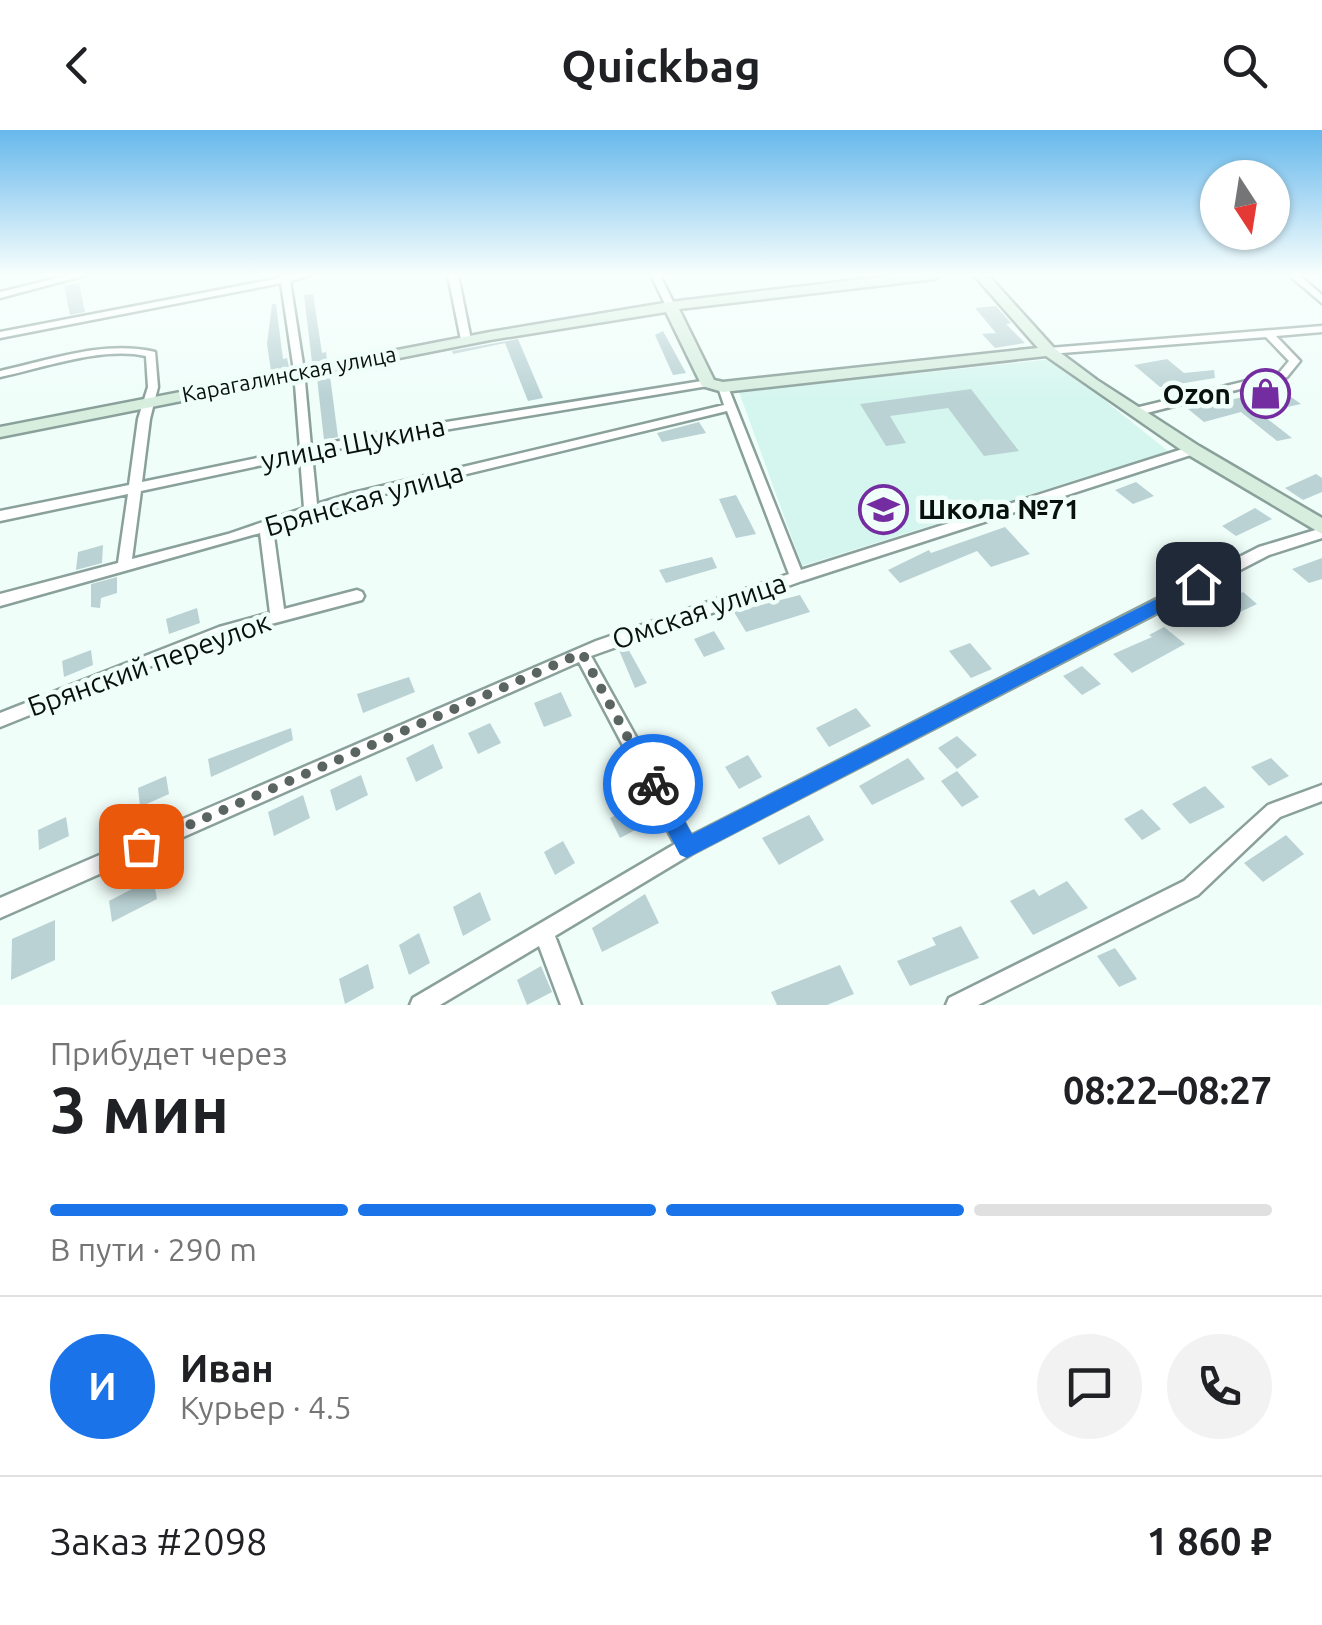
<!DOCTYPE html>
<html lang="ru">
<meta charset="utf-8">
<style>
:root{--surface:#fff;--page:#f2f2f2;--text:#202124;--muted:#757577;--line:#e0e0e0;--accent:#1a73e8}
body{margin:0;font-family:Ubuntu,sans-serif;background:var(--page);color:var(--text);height:100vh;display:flex;flex-direction:column;font-size:38px;white-space:nowrap}
*{box-sizing:border-box;margin:0}
p{font-size:32px;color:var(--muted)}
.icon{flex:none;width:55px;height:55px;fill:none;stroke:currentColor;stroke-width:2;stroke-linecap:round;stroke-linejoin:round}
.map{position:relative;height:875px;overflow:hidden}
.sheet{display:flex;flex-direction:column;background:var(--surface);flex:1}
.sheet>*{flex:none}
.needle{width:65px;rotate:168deg}
.buttons{position:absolute;left:1200px;top:30px;display:grid;gap:20px}
.buttons a{display:grid;place-items:center;width:90px;height:90px;border-radius:50%;background:var(--surface);box-shadow:0 2px 8px #0004;font-size:50px}
.pin{position:absolute;display:grid;place-items:center;width:85px;height:85px;color:#fff;margin:-42px;border-radius:20px;box-shadow:0 5px 15px #0006}
.courier{position:absolute;display:grid;place-items:center;width:100px;height:100px;margin:-50px;border:8px solid #1a73e8;border-radius:50%;background:#fff;color:#222;box-shadow:0 2px 12px #0007}
.overview em{font-style:normal;font-weight:700}
.overview div{display:flex;flex-direction:column-reverse}
.overview{display:flex;align-items:center;justify-content:space-between;height:170px;padding:0 50px}
h1{font-size:65px;font-weight:700;line-height:75px}
.bar{display:grid;grid-template-columns:repeat(4,1fr);gap:15px 10px;align-content:center;height:120px;padding:0 50px}
.bar i{height:12px;border-radius:8px;background:var(--line)}
.bar .active{background:var(--accent)}
.bar p{grid-column:span 4}
.line{display:flex;align-items:center;gap:25px;padding:0 50px;border-top:2px solid var(--line)}
.line div{flex:1}
.round{display:grid;place-items:center;flex:none;width:105px;height:105px;border-radius:52px;background:var(--page)}
header{display:flex;justify-content:space-between;align-items:center;height:130px;padding:0 50px;background:var(--surface);font-size:45px;font-weight:700}
.map>svg:first-child{display:block}
</style>
<header><svg class="icon" aria-label="back" viewBox="0 0 24 24"><path d="M15 5l-7 7 7 7"/></svg>Quickbag<svg class="icon" aria-label="search" viewBox="0 0 24 24"><circle cx="10" cy="10" r="6"/><path d="M15 15l6 6"/></svg></header>
<div class="map">
<svg width="1322" height="875" viewBox="0 0 1322 875">
<rect width="100%" height="100%" fill="#f0fefa"/>
<path fill="#d5f6ee" d="M 1053,229 L 1168,321 L 802,436 L 739,262 Z"/>
<g fill="#bad2d4">
<path d="M 79,153 L 85,182 L 70,185 L 64,156 Z"/>
<path d="M 313,164 L 322,223 L 326,222 L 327,230 L 312,232 L 304,165 Z"/>
<path d="M 272,174 L 276,174 L 283,229 L 287,228 L 289,237 L 271,241 L 267,214 Z"/>
<path d="M 996,176 L 1011,193 L 1006,194 L 1025,213 L 995,218 L 982,204 L 996,203 L 975,178 Z"/>
<path d="M 663,201 L 686,243 L 673,245 L 655,205 Z"/>
<path d="M 518,209 L 543,268 L 528,271 L 505,213 L 453,224 L 452,221 Z"/>
<path d="M 1167,229 L 1184,243 L 1214,240 L 1215,248 L 1160,257 L 1134,235 Z"/>
<path d="M 330,246 L 338,307 L 324,310 L 317,248 Z"/>
<path d="M 971,259 L 1019,321 L 984,326 L 948,278 L 890,286 L 906,313 L 886,316 L 860,274 Z"/>
<path d="M 1280,259 L 1301,274 L 1260,283 L 1292,308 L 1277,311 L 1241,282 L 1204,292 L 1188,279 Z"/>
<path d="M 699,292 L 706,303 L 662,312 L 657,303 Z"/>
<path d="M 1316,344 L 1322,348 L 1322,362 L 1303,370 L 1285,358 Z"/>
<path d="M 1136,352 L 1154,366 L 1133,374 L 1115,360 Z"/>
<path d="M 736,365 L 751,394 L 756,404 L 736,408 L 719,369 Z"/>
<path d="M 1255,378 L 1272,389 L 1236,406 L 1222,396 Z"/>
<path d="M 1005,397 L 1030,424 L 991,437 L 977,421 L 900,453 L 888,440 L 929,420 L 931,423 Z"/>
<path d="M 103,415 L 102,433 L 76,440 L 78,422 Z"/>
<path d="M 712,427 L 717,438 L 666,453 L 659,440 Z"/>
<path d="M 1322,428 L 1322,449 L 1309,453 L 1292,439 Z"/>
<path d="M 117,447 L 117,463 L 101,468 L 100,478 L 91,477 L 91,454 Z"/>
<path d="M 1243,462 L 1257,474 L 1208,497 L 1193,485 Z"/>
<path d="M 800,465 L 810,482 L 746,502 L 734,482 Z"/>
<path d="M 197,478 L 200,493 L 169,504 L 166,489 Z"/>
<path d="M 1164,497 L 1185,514 L 1132,543 L 1113,524 L 1152,507 L 1149,505 Z"/>
<path d="M 714,501 L 725,519 L 704,527 L 694,509 Z"/>
<path d="M 970,513 L 992,539 L 971,548 L 949,521 Z"/>
<path d="M 627,517 L 647,553 L 635,558 L 619,520 Z"/>
<path d="M 91,520 L 93,535 L 64,547 L 62,531 Z"/>
<path d="M 1082,536 L 1101,554 L 1082,565 L 1063,546 Z"/>
<path d="M 409,547 L 415,562 L 363,583 L 357,564 Z"/>
<path d="M 561,562 L 572,586 L 544,597 L 534,573 Z"/>
<path d="M 856,578 L 871,596 L 829,617 L 816,598 Z"/>
<path d="M 490,593 L 501,613 L 478,624 L 468,603 Z"/>
<path d="M 291,598 L 293,610 L 211,647 L 208,629 Z"/>
<path d="M 957,606 L 977,625 L 957,639 L 938,618 Z"/>
<path d="M 433,614 L 443,638 L 416,652 L 406,628 Z"/>
<path d="M 748,625 L 762,647 L 739,659 L 725,637 Z"/>
<path d="M 908,628 L 925,649 L 872,675 L 859,656 Z"/>
<path d="M 1271,628 L 1289,646 L 1269,656 L 1251,637 Z"/>
<path d="M 957,641 L 979,667 L 962,677 L 941,651 Z"/>
<path d="M 361,645 L 368,665 L 336,681 L 330,660 Z"/>
<path d="M 166,646 L 169,664 L 140,677 L 138,658 Z"/>
<path d="M 1205,656 L 1225,677 L 1190,694 L 1172,674 Z"/>
<path d="M 303,665 L 310,688 L 274,706 L 268,682 Z"/>
<path d="M 630,678 L 641,697 L 620,708 L 610,688 Z"/>
<path d="M 1142,679 L 1161,699 L 1142,710 L 1124,689 Z"/>
<path d="M 809,685 L 824,710 L 779,735 L 762,708 Z"/>
<path d="M 66,687 L 69,706 L 39,720 L 38,700 Z"/>
<path d="M 1286,705 L 1304,724 L 1263,752 L 1244,733 Z"/>
<path d="M 563,711 L 575,733 L 555,745 L 544,722 Z"/>
<path d="M 153,748 L 157,769 L 112,792 L 109,771 Z"/>
<path d="M 1067,751 L 1088,778 L 1033,805 L 1010,771 L 1034,759 L 1039,766 Z"/>
<path d="M 480,762 L 491,790 L 463,806 L 453,777 Z"/>
<path d="M 645,764 L 659,793 L 602,822 L 592,798 Z"/>
<path d="M 55,790 L 55,830 L 11,850 L 12,809 Z"/>
<path d="M 961,796 L 979,828 L 910,856 L 897,831 L 936,815 L 932,808 Z"/>
<path d="M 419,803 L 430,833 L 409,845 L 399,815 Z"/>
<path d="M 1115,818 L 1137,849 L 1119,857 L 1097,826 Z"/>
<path d="M 368,834 L 374,858 L 345,874 L 339,849 Z"/>
<path d="M 840,835 L 854,864 L 827,875 L 777,875 L 771,862 Z"/>
<path d="M 541,836 L 552,862 L 527,875 L 517,850 Z"/>
</g>
<g fill="none" stroke-linecap="round" stroke-linejoin="round">
<defs>
<g id="street">
<path d="M 70,145 L 86,145 L 0,168 L 0,162 Z"/>
<path d="M 279,145 L 311,145 L 290,151 L 304,241 L 311,317 L 372,304 L 708,250 L 713,253 L 708,256 L 372,312 L 312,324 L 317,374 L 353,363 L 724,275 L 718,257 L 723,254 L 728,257 L 801,440 L 1189,317 L 1197,317 L 1199,320 L 1197,323 L 802,451 L 591,526 L 691,706 L 1259,417 L 1322,398 L 1322,408 L 1269,425 L 693,723 L 555,806 L 581,875 L 561,875 L 539,816 L 440,875 L 410,875 L 413,868 L 675,714 L 579,532 L 0,788 L 0,768 L 596,511 L 789,444 L 727,281 L 355,371 L 273,399 L 284,479 L 357,460 L 362,462 L 364,466 L 362,470 L 226,506 L 0,597 L 0,583 L 219,497 L 270,483 L 260,403 L 0,476 L 0,464 L 118,433 L 128,364 L 0,391 L 0,381 L 129,355 L 138,289 L 148,257 L 146,226 C 102,216 43,238 0,247 L 0,241 C 50,230 104,210 155,222 L 158,257 L 150,289 L 142,352 L 300,319 L 294,241 L 281,153 L 0,208 L 0,202 L 280,148 ZM 300,327 L 304,378 L 228,404 L 132,429 L 141,361 Z"/>
<path d="M 448,145 L 458,145 L 471,210 L 470,212 L 466,213 L 461,210 Z"/>
<path d="M 651,145 L 660,145 L 675,176 L 673,178 L 667,178 Z"/>
<path d="M 1289,145 L 1299,145 L 1322,165 L 1322,173 Z"/>
<path d="M 1322,196 L 1322,202 L 1276,206 L 1300,231 L 1287,247 L 1135,286 L 1129,282 L 1131,279 L 1279,243 L 1289,231 L 1266,207 L 1049,224 L 1044,221 L 1049,218 Z"/>
<path d="M 1322,655 L 1322,671 L 1280,687 L 1198,765 L 978,875 L 946,875 L 949,868 L 1184,751 L 1268,675 Z"/>
</g>
<path id="secondary" d="M 898,145 L 941,145 L 935,149 L 679,179 L 714,250 L 723,252 L 1038,218 L 974,145 L 988,145 L 1054,218 L 1097,250 L 1199,316 L 1322,388 L 1322,404 L 1187,324 L 1046,226 L 723,262 L 702,256 L 666,182 L 490,210 L 0,307 L 0,297 L 490,202 L 670,172 Z"/>
</defs>
<use href="#street" stroke="#8aa09b" stroke-width="5"/>
<use href="#secondary" stroke="#8aa09b" stroke-width="5"/>
<use href="#street" fill="#fff" fill-rule="evenodd"/>
<use href="#secondary" fill="#d7eedf" fill-rule="evenodd"/>
</g>
<linearGradient id="sky" x2="0" y2="1"><stop stop-color="#67b8ec"/><stop offset="0.54" stop-color="#f8fffd"/><stop offset="1" stop-color="#f8fffd" stop-opacity="0"/></linearGradient>
<rect width="1322" height="268" fill="url(#sky)"/>
<path fill="#1a73e8" d="M 1198,448 L 1206,454 L 1204,459 L 687,728 L 680,725 L 643,654 L 653,645 L 660,647 L 692,704 Z"/>
<g fill="none" stroke-linecap="round" stroke-linejoin="round">
<path stroke="#5a6461" stroke-width="10" stroke-dasharray="0 18" d="M 141,716 L 582,523 L 653,654"/>
</g>
<defs>
<symbol id="shop-ring" viewBox="-11 -11 22 22"><circle r="9.5" fill="#f0fefa" stroke="#742da1" stroke-width="1.5"/><path d="M-5-2.5h2.3a2.7 3.5 0 0 1 5.4 0H5L5.5 6h-11ZM-1.5-2.5h3a1.5 2.3 0 0 0-3 0Z" fill="#742da1"/></symbol>
<symbol id="school-ring" viewBox="-11 -11 22 22"><circle r="9.5" fill="#f0fefa" stroke="#742da1" stroke-width="1.5"/><path d="M0-5L7-2L0 1L-7-2ZM-4 1L0 2.5L4 1V4Q0 6-4 4Z" fill="#742da1"/></symbol>
</defs>
<g fill-rule="evenodd">
<use href="#shop-ring" x="1238" y="236" width="55" height="55"/>
<use href="#school-ring" x="856" y="352" width="55" height="55"/>
</g>
<g text-anchor="middle" stroke-width="9" stroke-linejoin="round" paint-order="stroke">
<g font-size="22" fill="#09110f" stroke="#f0fefa">
<text transform="translate(289 244) rotate(-11)" y="8">Карагалинская улица</text>
</g>
<g font-size="28" font-weight="bold" fill="#09110f" stroke="#f0fefa" text-anchor="end">
<text x="1231" y="274">Ozon</text>
<text x="918" y="389" text-anchor="start">Школа №71</text>
</g>
<g font-size="28" fill="#09110f" stroke="#f0fefa">
<text transform="translate(353 313) rotate(-11)" y="10">улица Щукина</text>
<text transform="translate(364 369) rotate(-16)" y="10">Брянская улица</text>
<text transform="translate(699 481) rotate(-19)" y="10">Омская улица</text>
<text transform="translate(149 534) rotate(-20)" y="10">Брянский переулок</text>
</g>
</g>
</svg>
<div class="buttons">
<a><svg class="needle" viewBox="-14 -14 28 28"><path d="M0-13l5 13h-10z" fill="#e53935"/><path d="M0 13l5-13h-10z" fill="#757577"/></svg></a>
</div>
<div class="pin" style="left:141px;top:716px;background:#ea580c"><svg class="icon" aria-label="bag" viewBox="0 0 24 24"><path d="M5 8h14l-1 12H6zM9 8a3 3 0 0 1 6 0"/></svg></div>
<div class="pin" style="left:1198px;top:454px;background:#1f2937"><svg class="icon" aria-label="home" viewBox="0 0 24 24"><path d="M3 11l9-7 9 7M6 9v11h12V9"/></svg></div>
<div class="courier" style="left:653px;top:654px"><svg class="icon" aria-label="bike" viewBox="0 0 24 24"><circle cx="6" cy="16" r="4"/><circle cx="18" cy="16" r="4"/><path d="M6 16l4-8h5l3 8M10 8l3 8H6M13 5h3"/></svg></div>
</div>
<section class="sheet">
<div class="overview"><div><h1>3 мин</h1><p>Прибудет через</p></div><em>08:22–08:27</em></div>
<div class="bar"><i class="active"></i><i class="active"></i><i class="active"></i><i></i><p>В пути · 290 m</p></div>
<div class="line" style="height:180px"><b class="round" style="background:var(--accent);color:#fff">И</b><div><b>Иван</b><p>Курьер · 4.5</p></div><a class="round"><svg class="icon" aria-label="chat" viewBox="0 0 24 24"><path d="M4 5h16v11H9l-5 4z"/></svg></a><a class="round"><svg class="icon" aria-label="phone" viewBox="0 0 24 24"><path d="M5 4h4l2 5-3 2q2 4 5 5l2-3 5 2v4C11 20 4 13 5 4z"/></svg></a></div>
<div class="line" style="height:130px"><div>Заказ #2098</div><b>1 860 ₽</b></div>
</section>
